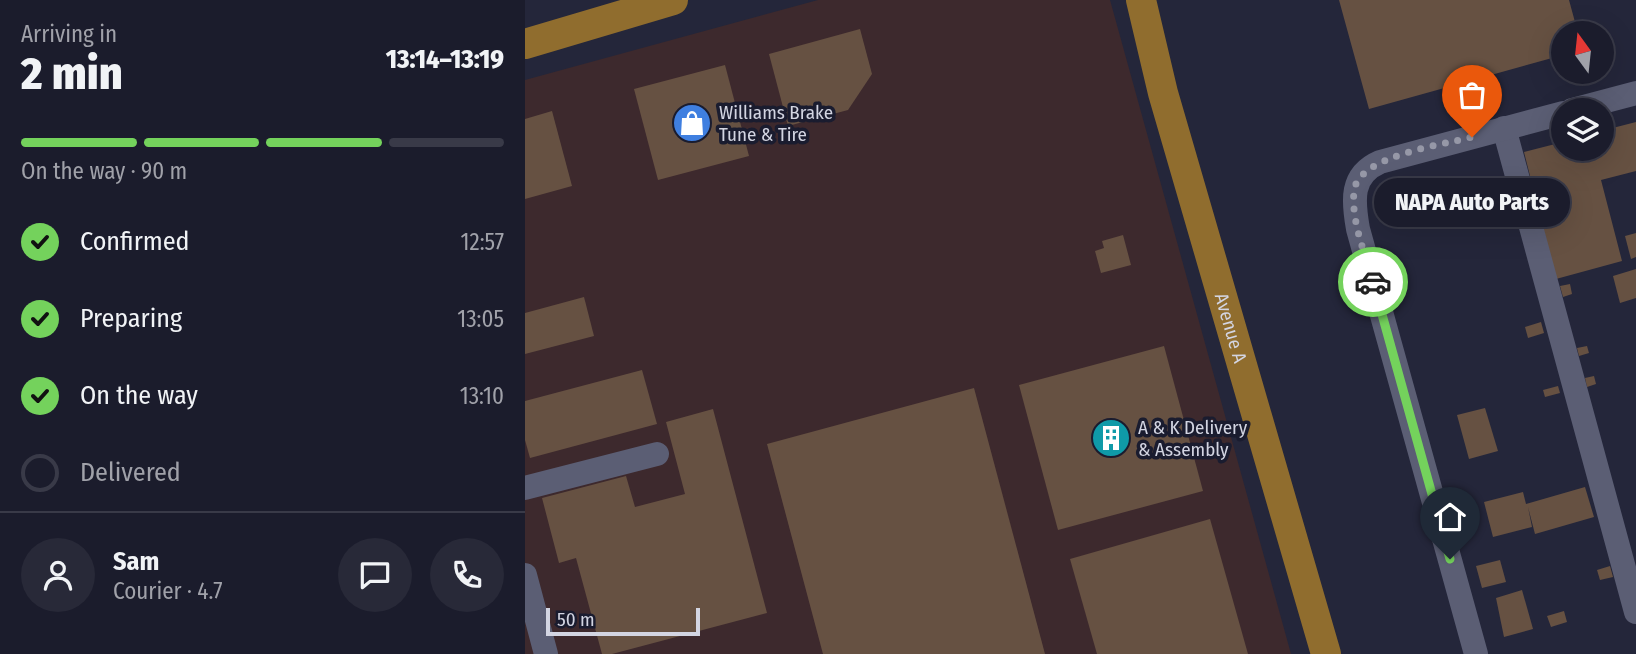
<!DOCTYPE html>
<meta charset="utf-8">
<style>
:root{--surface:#1b1c2c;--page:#282938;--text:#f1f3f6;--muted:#a0a1a9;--line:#393a48;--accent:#74d25c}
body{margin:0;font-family:"Fira Sans Condensed",sans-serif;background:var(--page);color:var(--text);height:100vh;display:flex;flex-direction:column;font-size:26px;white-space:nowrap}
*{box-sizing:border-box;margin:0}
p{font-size:23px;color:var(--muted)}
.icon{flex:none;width:38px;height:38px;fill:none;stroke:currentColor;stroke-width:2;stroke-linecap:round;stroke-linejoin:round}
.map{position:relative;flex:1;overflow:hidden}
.panel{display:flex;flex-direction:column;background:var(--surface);width:525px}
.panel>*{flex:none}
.needle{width:46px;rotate:345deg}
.controls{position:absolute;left:1026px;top:21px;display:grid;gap:14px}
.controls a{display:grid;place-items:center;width:63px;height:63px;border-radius:50%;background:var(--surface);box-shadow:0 7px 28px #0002,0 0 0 2px var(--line);font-size:35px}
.scale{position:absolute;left:21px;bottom:18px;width:154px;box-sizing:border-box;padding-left:7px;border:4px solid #d3d5e2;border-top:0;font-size:19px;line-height:24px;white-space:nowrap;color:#d3d5e2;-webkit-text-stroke:5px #1a1c2f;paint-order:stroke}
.pin{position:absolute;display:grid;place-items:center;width:60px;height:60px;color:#fff;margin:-72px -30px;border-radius:50% 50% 50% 0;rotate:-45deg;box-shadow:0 0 7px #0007}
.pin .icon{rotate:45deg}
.courier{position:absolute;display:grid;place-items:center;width:70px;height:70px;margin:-35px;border:5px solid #74d25c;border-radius:50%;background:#fff;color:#222;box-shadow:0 2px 9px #0007}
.bubble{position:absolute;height:49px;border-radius:24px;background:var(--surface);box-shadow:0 7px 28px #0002,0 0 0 2px var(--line);font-size:23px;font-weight:800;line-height:49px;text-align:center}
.headline em{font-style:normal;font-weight:800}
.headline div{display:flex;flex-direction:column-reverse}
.headline{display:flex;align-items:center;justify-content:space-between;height:119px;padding:0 21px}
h1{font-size:46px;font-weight:800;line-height:52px}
.bar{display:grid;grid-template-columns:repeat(4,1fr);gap:10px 7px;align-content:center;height:84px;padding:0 21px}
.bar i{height:9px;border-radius:5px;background:var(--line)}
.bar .selected{background:var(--accent)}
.bar p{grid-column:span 4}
.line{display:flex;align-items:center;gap:18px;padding:0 21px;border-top:2px solid var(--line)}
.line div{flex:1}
.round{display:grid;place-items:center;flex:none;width:74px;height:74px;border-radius:37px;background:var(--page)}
ol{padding:0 21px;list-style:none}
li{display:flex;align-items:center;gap:21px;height:77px}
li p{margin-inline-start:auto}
li .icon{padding:7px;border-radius:50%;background:var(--accent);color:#111;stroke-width:4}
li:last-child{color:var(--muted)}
li i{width:38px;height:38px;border:4px solid var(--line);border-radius:50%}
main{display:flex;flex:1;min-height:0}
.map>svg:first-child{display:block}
</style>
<main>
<section class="panel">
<div class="headline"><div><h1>2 min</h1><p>Arriving in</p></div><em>13:14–13:19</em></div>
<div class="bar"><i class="selected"></i><i class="selected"></i><i class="selected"></i><i></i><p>On the way · 90 m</p></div>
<ol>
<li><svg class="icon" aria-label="check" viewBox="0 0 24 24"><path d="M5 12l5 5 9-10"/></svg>Confirmed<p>12:57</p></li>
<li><svg class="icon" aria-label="check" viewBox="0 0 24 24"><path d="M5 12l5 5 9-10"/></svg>Preparing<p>13:05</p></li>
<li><svg class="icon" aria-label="check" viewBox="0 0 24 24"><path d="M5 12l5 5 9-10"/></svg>On the way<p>13:10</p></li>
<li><i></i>Delivered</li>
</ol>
<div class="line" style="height:126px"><a class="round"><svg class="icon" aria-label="person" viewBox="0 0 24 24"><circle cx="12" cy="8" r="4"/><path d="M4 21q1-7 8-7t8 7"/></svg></a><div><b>Sam</b><p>Courier · 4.7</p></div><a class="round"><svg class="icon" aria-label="chat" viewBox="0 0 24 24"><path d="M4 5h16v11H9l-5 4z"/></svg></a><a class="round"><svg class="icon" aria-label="phone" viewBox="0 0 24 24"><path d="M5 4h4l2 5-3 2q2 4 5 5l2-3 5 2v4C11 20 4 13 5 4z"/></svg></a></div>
</section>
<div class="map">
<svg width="1111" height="654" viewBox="0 0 1111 654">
<rect width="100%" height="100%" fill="#24263a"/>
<path fill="#3d292d" d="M 293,0 L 585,0 L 766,654 L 0,654 L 0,80 Z"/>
<g fill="#665142">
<path d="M 814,0 L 1044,0 L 1053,33 L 1038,33 L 1038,55 L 844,109 Z"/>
<path d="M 335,29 L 347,74 L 323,110 L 263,126 L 244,54 Z"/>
<path d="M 200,65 L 224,156 L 133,180 L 109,89 Z"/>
<path d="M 27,111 L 47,186 L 0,199 L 0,119 Z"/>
<path d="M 1111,122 L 1111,171 L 1076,180 L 1097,261 L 1031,279 L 999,152 L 1038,142 L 1038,149 L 1076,149 L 1076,131 Z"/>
<path d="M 1111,233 L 1111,257 L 1106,259 L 1100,236 Z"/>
<path d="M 598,235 L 606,265 L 576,273 L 570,251 L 579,248 L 577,241 Z"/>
<path d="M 1111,269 L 1111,298 L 1095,303 L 1088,276 Z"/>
<path d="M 1045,284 L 1047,294 L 1038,297 L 1035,286 Z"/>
<path d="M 59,297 L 69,336 L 0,354 L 0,313 Z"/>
<path d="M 1016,322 L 1019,333 L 1003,338 L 1000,327 Z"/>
<path d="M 639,346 L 678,491 L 533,530 L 494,385 Z"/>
<path d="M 1062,346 L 1064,353 L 1054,356 L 1052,348 Z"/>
<path d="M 117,370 L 132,424 L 5,458 L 0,440 L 0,401 Z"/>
<path d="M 1069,376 L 1071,384 L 1062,387 L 1060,378 Z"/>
<path d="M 1033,386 L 1035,393 L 1020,397 L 1018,390 Z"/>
<path d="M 449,388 L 520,654 L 298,654 L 242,444 Z"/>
<path d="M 960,408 L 973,451 L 944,459 L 932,415 Z"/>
<path d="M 188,409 L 242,613 L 87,654 L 77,654 L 51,558 L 34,563 L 17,498 L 101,476 L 110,507 L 160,494 L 141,422 Z"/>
<path d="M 1060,487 L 1069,517 L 1010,534 L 1003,507 L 1007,527 L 968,537 L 959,502 L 998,492 L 1001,504 Z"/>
<path d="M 685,519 L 723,654 L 572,654 L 545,559 Z"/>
<path d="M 975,560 L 981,582 L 957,588 L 951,566 Z"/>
<path d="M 1085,566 L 1088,577 L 1075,580 L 1072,570 Z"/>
<path d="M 997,590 L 1008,629 L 979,637 L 971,598 Z"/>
<path d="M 1039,611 L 1042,622 L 1026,627 L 1022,616 Z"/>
</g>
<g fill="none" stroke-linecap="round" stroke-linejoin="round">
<g stroke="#5b5e74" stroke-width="24">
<path d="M 1047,110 L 1111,93"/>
<path d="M 979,128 L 1111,612"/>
<path d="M 0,488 L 132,454"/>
<path d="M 0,575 L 21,654"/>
<path d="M 951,654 L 833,229 C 828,201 825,175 855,162 L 1038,113"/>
</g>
<g stroke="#906d2e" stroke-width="30">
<path id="s1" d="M 616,0 L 638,93 L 801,654"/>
<path d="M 0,44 L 148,0"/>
</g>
</g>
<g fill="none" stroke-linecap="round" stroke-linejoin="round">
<path stroke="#9698a7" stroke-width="7" stroke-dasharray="0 12.6" d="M 848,282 C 840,253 826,221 829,191 C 833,156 917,145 947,137"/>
<path stroke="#74d25c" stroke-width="9" d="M 848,282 L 925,559"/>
</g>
<defs>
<symbol id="shop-disc" viewBox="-11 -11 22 22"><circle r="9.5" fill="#3f7fe0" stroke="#1a1c2f"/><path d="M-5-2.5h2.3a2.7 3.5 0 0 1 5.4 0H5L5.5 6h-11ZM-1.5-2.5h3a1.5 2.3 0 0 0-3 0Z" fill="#fff"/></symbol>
<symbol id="building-disc" viewBox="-11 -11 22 22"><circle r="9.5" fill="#0f9aa8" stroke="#1a1c2f"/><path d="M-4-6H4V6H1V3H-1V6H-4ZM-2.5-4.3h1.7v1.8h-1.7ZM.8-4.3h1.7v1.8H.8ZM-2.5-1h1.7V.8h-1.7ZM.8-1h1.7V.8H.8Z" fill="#fff"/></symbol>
</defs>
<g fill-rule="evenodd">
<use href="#shop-disc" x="145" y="101" width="44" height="44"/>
<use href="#building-disc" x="564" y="416" width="44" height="44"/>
</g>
<g text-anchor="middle" stroke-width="7" stroke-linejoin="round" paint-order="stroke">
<g font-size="19" fill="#d3d5e2" stroke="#1a1c2f" text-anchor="start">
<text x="194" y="119">Williams Brake<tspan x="194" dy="22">Tune &amp; Tire</tspan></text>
<text x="613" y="434">A &amp; K Delivery<tspan x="613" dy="22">&amp; Assembly</tspan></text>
</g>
<g font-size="19" fill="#d3d5e2" stroke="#1a1c2f">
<text dy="7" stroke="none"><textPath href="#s1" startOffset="340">Avenue A</textPath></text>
</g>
</g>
</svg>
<div class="controls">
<a><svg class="needle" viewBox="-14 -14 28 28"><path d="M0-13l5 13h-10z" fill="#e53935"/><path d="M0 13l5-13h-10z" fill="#a0a1a9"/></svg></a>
<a><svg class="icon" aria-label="layers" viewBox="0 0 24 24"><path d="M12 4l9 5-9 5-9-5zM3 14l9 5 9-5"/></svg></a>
</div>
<div class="scale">50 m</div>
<div class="pin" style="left:947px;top:137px;background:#ea580c"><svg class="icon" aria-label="bag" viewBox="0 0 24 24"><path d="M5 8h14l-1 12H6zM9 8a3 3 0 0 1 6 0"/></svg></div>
<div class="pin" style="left:925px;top:559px;background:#1f2937"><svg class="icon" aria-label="home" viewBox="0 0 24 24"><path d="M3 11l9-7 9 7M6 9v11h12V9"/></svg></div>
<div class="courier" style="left:848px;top:282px"><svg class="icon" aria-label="car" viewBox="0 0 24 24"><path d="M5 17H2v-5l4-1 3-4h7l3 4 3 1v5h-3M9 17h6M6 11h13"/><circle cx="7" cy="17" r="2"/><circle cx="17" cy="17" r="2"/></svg></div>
<div class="bubble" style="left:849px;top:178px;width:196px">NAPA Auto Parts</div>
</div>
</main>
